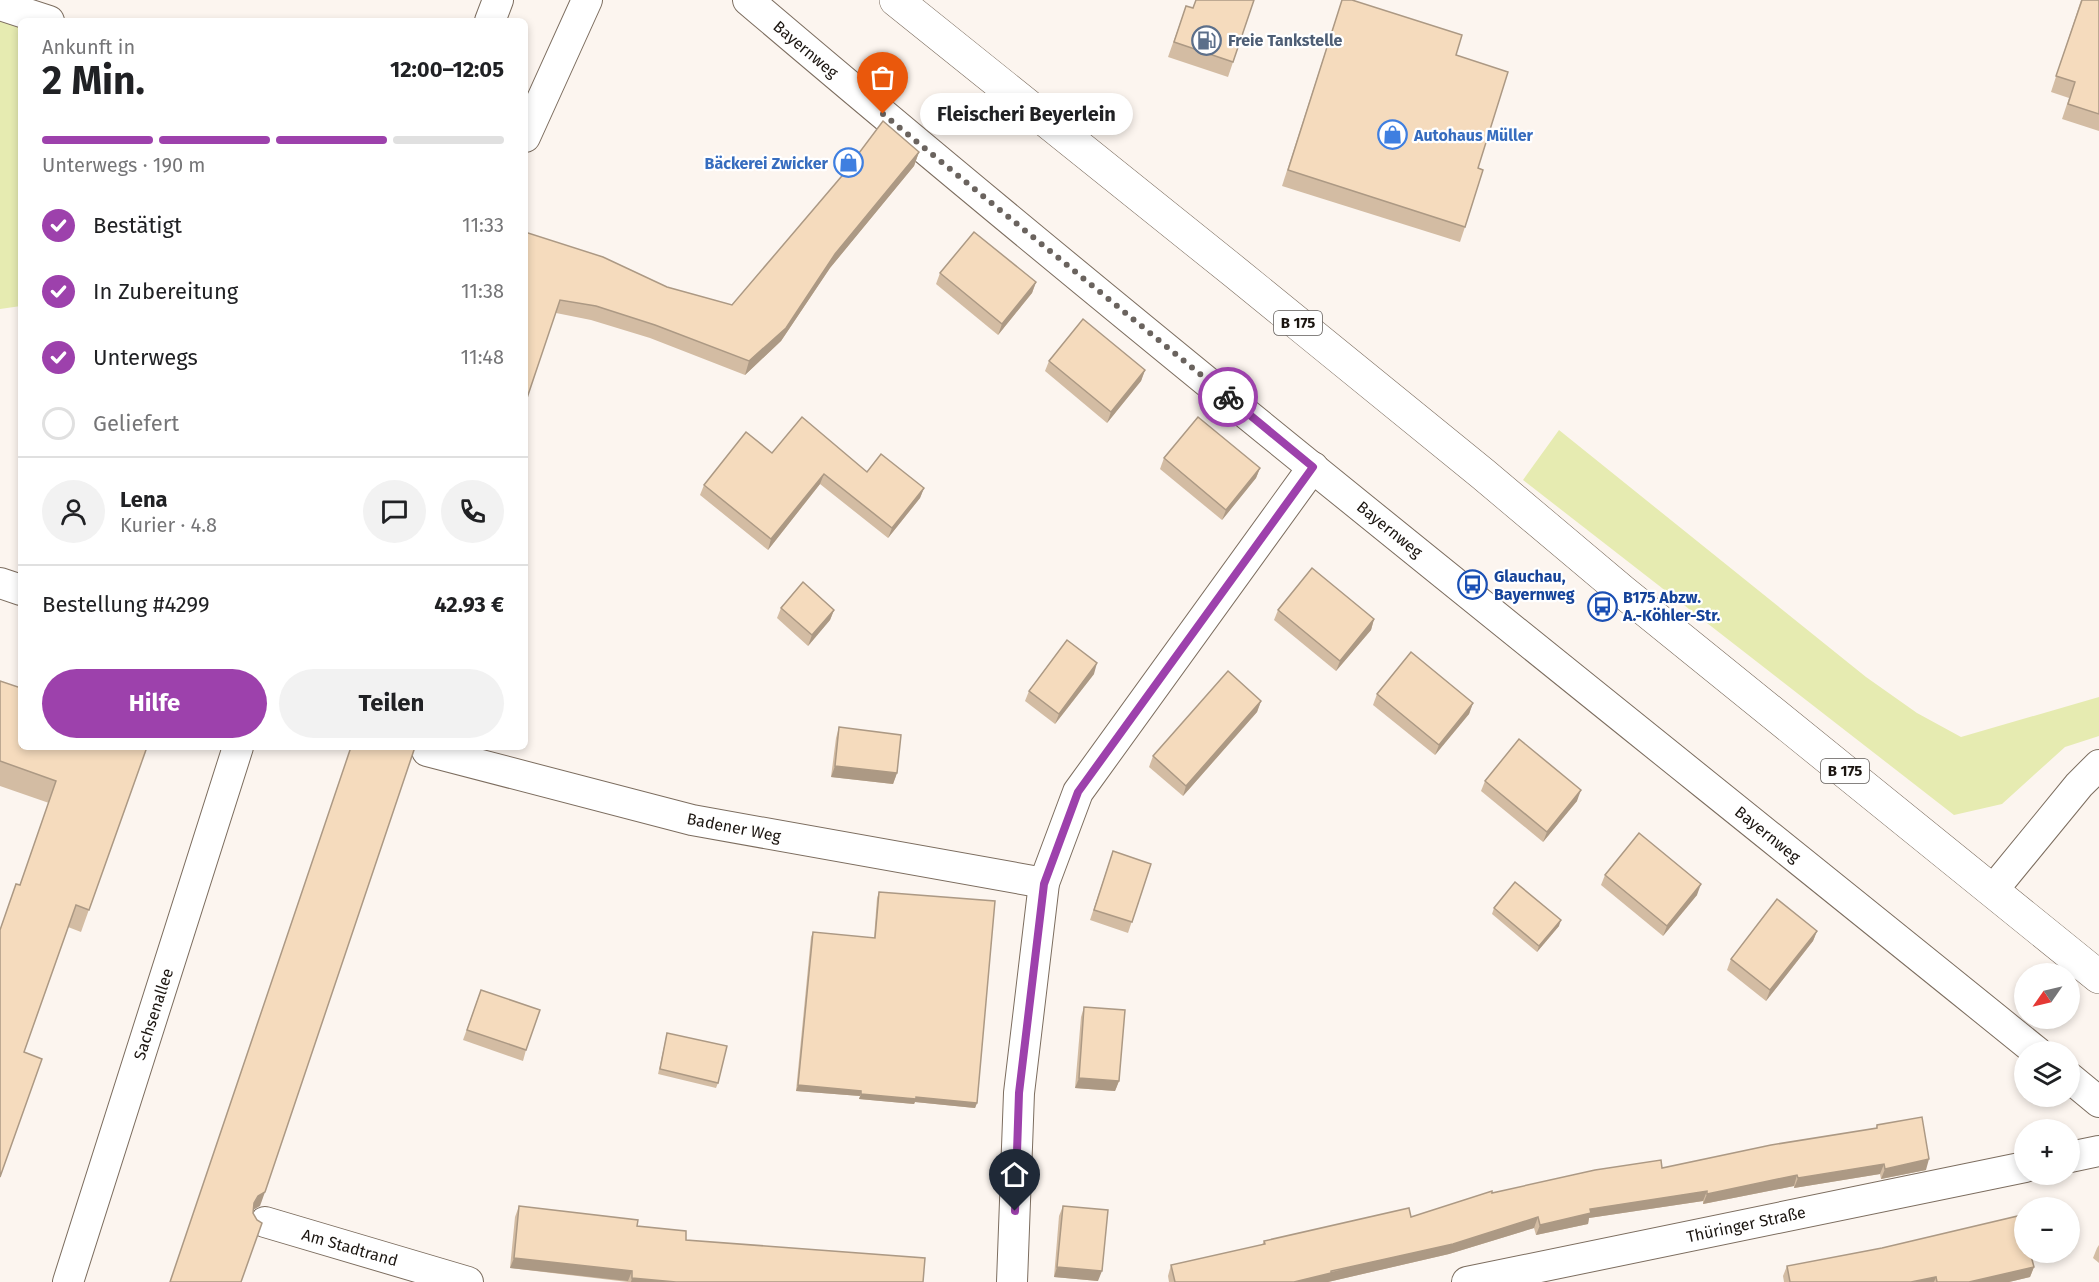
<!DOCTYPE html>
<html lang="de">
<meta charset="utf-8">
<style>
:root{--surface:#fff;--page:#f2f2f2;--text:#202124;--muted:#757577;--line:#e0e0e0;--accent:#9d41ac}
body{margin:0;font-family:"Fira Sans",sans-serif;background:var(--page);color:var(--text);height:100vh;display:flex;flex-direction:column;font-size:22px;white-space:nowrap}
*{box-sizing:border-box;margin:0}
p{font-size:20px;color:var(--muted)}
.icon{flex:none;width:33px;height:33px;fill:none;stroke:currentColor;stroke-width:2;stroke-linecap:round;stroke-linejoin:round}
.map{position:relative;flex:1;overflow:hidden}
.drawer{position:absolute;left:18px;top:18px;width:510px;height:732px;display:flex;flex-direction:column;background:var(--surface);border-radius:9px;box-shadow:0 3px 9px #0003}
.drawer>*{flex:none}
.needle{width:39px;rotate:236deg}
.tools{position:absolute;left:2014px;top:963px;display:grid;gap:12px}
.tools a{display:grid;place-items:center;width:66px;height:66px;border-radius:50%;background:var(--surface);box-shadow:0 3px 9px #0003;font-size:30px}
.pin{position:absolute;display:grid;place-items:center;width:51px;height:51px;color:#fff;margin:-62px -26px;border-radius:50% 50% 50% 0;rotate:-45deg;box-shadow:0 0 6px #0007}
.pin .icon{rotate:45deg}
.courier{position:absolute;display:grid;place-items:center;width:60px;height:60px;margin:-30px;border:4px solid #9d41ac;border-radius:50%;background:#fff;color:#222;box-shadow:0 2px 8px #0007}
.bubble{position:absolute;height:42px;border-radius:21px;background:var(--surface);box-shadow:0 3px 9px #0003;font-size:20px;font-weight:700;line-height:42px;text-align:center}
.headline em{font-style:normal;font-weight:700}
.headline div{display:flex;flex-direction:column-reverse}
.headline{display:flex;align-items:center;justify-content:space-between;height:102px;padding:0 24px}
h1{font-size:39px;font-weight:700;line-height:45px}
.bar{display:grid;grid-template-columns:repeat(4,1fr);gap:9px 6px;align-content:center;height:72px;padding:0 24px}
.bar i{height:8px;border-radius:4px;background:var(--line)}
.bar .current{background:var(--accent)}
.bar p{grid-column:span 4}
.line{display:flex;align-items:center;gap:15px;padding:0 24px;border-top:2px solid var(--line)}
.line div{flex:1}
.round{display:grid;place-items:center;flex:none;width:63px;height:63px;border-radius:32px;background:var(--page)}
ol{padding:0 24px;list-style:none}
li{display:flex;align-items:center;gap:18px;height:66px}
li p{margin-inline-start:auto}
li .icon{padding:6px;border-radius:50%;background:var(--accent);color:#fff;stroke-width:4}
li:last-child{color:var(--muted)}
li i{width:33px;height:33px;border:3px solid var(--line);border-radius:50%}
.primary-button{display:flex;gap:12px;margin-top:auto;padding:12px 24px}
.primary-button a{flex:1;height:69px;border-radius:36px;background:var(--accent);color:#fff;font-size:24px;font-weight:700;line-height:69px;text-align:center}
.primary-button a+a{background:var(--page);color:var(--text)}
.map>svg:first-child{display:block}
</style>
<div class="map">
<svg width="2099" height="1282" viewBox="0 0 2099 1282">
<rect width="100%" height="100%" fill="#fcf5ef"/>
<g fill="#e6ebb1">
<path d="M 0,13 L 21,21 L 21,306 L 0,309 Z"/>
<path d="M 1559,430 L 1866,677 L 1917,713 L 1961,737 L 2099,697 L 2099,736 L 2065,747 L 2002,804 L 1954,815 L 1523,480 Z"/>
</g>
<g fill="none" stroke-linecap="round" stroke-linejoin="round">
<defs>
<g id="street">
<path d="M 748,0 C 1170,359 1606,703 2037,1052"/>
<path d="M 0,5 L 49,21"/>
<path d="M 490,21 L 498,0"/>
<path d="M 525,137 L 587,0"/>
<path d="M 0,583 L 21,590"/>
<path d="M 427,751 L 692,820 L 1044,883"/>
<path d="M 1993,890 L 2079,785 L 2099,765"/>
<path d="M 2070,1078 L 2099,1102"/>
<path d="M 2070,1157 L 2099,1151"/>
<path d="M 265,1222 L 468,1282"/>
<path d="M 68,1282 L 238,747"/>
<path d="M 1012,1282 L 1019,1093 L 1044,883 L 1078,792 L 1313,467"/>
<path d="M 1467,1282 L 2025,1167"/>
</g>
<path id="primary" d="M 896,0 L 1236,273 L 1483,474 L 1622,591 L 2099,977"/>
</defs>
<use href="#street" stroke="#7c6d5f" stroke-width="32"/>
<use href="#primary" stroke="#7c6d5f" stroke-width="34"/>
<use href="#street" stroke="#fff" stroke-width="30"/>
<use href="#primary" stroke="#fff" stroke-width="33"/>
</g>
<g fill="#d3bca3">
<path d="M 1254,0 L 1228,77 L 1168,57 L 1186,6 L 1193,8 Z"/>
<path d="M 1342,0 L 1456,55 L 1478,168 L 1465,227 L 1460,242 L 1282,186 Z"/>
<path d="M 2081,0 L 2099,0 L 2099,131 L 2062,119 L 2069,98 L 2051,92 Z"/>
<path d="M 919,152 L 914,166 L 830,268 L 781,341 L 745,375 L 650,338 L 591,320 L 556,313 L 525,232 L 667,287 L 732,305 Z"/>
<path d="M 940,273 L 1036,282 L 1032,293 L 998,335 L 936,284 Z"/>
<path d="M 1049,361 L 1145,370 L 1141,381 L 1107,423 L 1045,371 Z"/>
<path d="M 772,453 L 867,472 L 924,488 L 920,498 L 888,538 L 820,484 L 768,550 L 700,495 L 704,485 Z"/>
<path d="M 1164,458 L 1260,468 L 1256,478 L 1222,520 L 1160,469 Z"/>
<path d="M 781,608 L 834,610 L 830,620 L 808,646 L 777,618 Z"/>
<path d="M 1278,610 L 1374,619 L 1371,630 L 1336,671 L 1274,620 Z"/>
<path d="M 1094,674 L 1055,724 L 1025,701 L 1029,691 Z"/>
<path d="M 0,681 L 147,747 L 81,932 L 68,927 L 24,1052 L 0,1177 L 49,803 L 0,786 Z"/>
<path d="M 1377,694 L 1473,703 L 1469,714 L 1435,755 L 1373,705 Z"/>
<path d="M 1261,701 L 1257,712 L 1183,796 L 1149,767 L 1153,756 Z"/>
<path d="M 839,727 L 897,773 L 893,784 L 831,777 L 836,738 Z"/>
<path d="M 1485,781 L 1577,801 L 1543,842 L 1481,791 Z"/>
<path d="M 1113,851 L 1151,864 L 1128,933 L 1090,920 Z"/>
<path d="M 1605,875 L 1697,895 L 1663,936 L 1601,885 Z"/>
<path d="M 879,892 L 977,1103 L 975,1108 L 915,1102 L 914,1104 L 859,1099 L 860,1096 L 796,1091 L 811,937 L 813,932 L 874,938 L 877,898 Z"/>
<path d="M 1494,908 L 1559,926 L 1537,952 L 1492,914 Z"/>
<path d="M 1817,931 L 1813,941 L 1766,1001 L 1727,970 L 1731,959 Z"/>
<path d="M 481,990 L 526,1050 L 523,1061 L 463,1040 Z"/>
<path d="M 1084,1007 L 1119,1081 L 1115,1091 L 1075,1088 L 1081,1017 Z"/>
<path d="M 667,1033 L 718,1083 L 716,1088 L 658,1074 Z"/>
<path d="M 1877,1125 L 1926,1170 L 1881,1179 L 1880,1174 L 1794,1188 L 1794,1186 L 1703,1204 L 1703,1201 L 1589,1218 L 1588,1224 L 1536,1235 L 1534,1228 L 1449,1254 L 1328,1282 L 1169,1282 L 1168,1276 L 1171,1265 L 1262,1245 L 1264,1241 L 1411,1217 L 1492,1193 L 1662,1168 L 1876,1128 Z"/>
<path d="M 519,1206 L 637,1226 L 686,1240 L 923,1282 L 628,1282 L 510,1268 L 515,1217 Z"/>
<path d="M 1063,1206 L 1098,1281 L 1054,1277 L 1059,1216 Z"/>
<path d="M 2099,1245 L 2099,1263 L 2093,1258 L 2097,1248 Z"/>
<path d="M 1787,1266 L 2034,1267 L 2030,1277 L 2009,1282 L 1784,1282 L 1783,1276 Z"/>
</g>
<g fill="#ac9984">
<path d="M 919,152 L 914,166 L 830,268 L 781,341 L 745,375 L 749,361 L 835,254 Z"/>
<path d="M 1036,282 L 1032,293 L 998,335 L 1002,324 Z"/>
<path d="M 1145,370 L 1141,381 L 1107,423 L 1111,412 Z"/>
<path d="M 1260,468 L 1256,478 L 1222,520 L 1226,510 Z"/>
<path d="M 824,474 L 820,484 L 768,550 L 771,539 Z"/>
<path d="M 924,488 L 920,498 L 888,538 L 892,528 Z"/>
<path d="M 834,610 L 830,620 L 808,646 L 812,635 Z"/>
<path d="M 1374,619 L 1371,630 L 1336,671 L 1340,661 Z"/>
<path d="M 1097,663 L 1094,674 L 1055,724 L 1059,714 Z"/>
<path d="M 1261,701 L 1257,712 L 1183,796 L 1186,786 Z"/>
<path d="M 1473,703 L 1469,714 L 1435,755 L 1439,745 Z"/>
<path d="M 835,766 L 897,773 L 893,784 L 831,777 Z"/>
<path d="M 1581,790 L 1577,801 L 1543,842 L 1547,832 Z"/>
<path d="M 1701,884 L 1697,895 L 1663,936 L 1667,926 Z"/>
<path d="M 1561,920 L 1559,926 L 1537,952 L 1539,946 Z"/>
<path d="M 1817,931 L 1813,941 L 1766,1001 L 1770,990 Z"/>
<path d="M 1079,1078 L 1119,1081 L 1115,1091 L 1075,1088 Z"/>
<path d="M 798,1085 L 861,1091 L 860,1096 L 796,1091 Z"/>
<path d="M 861,1094 L 916,1097 L 977,1103 L 975,1108 L 915,1102 L 914,1104 L 859,1099 Z"/>
<path d="M 1929,1159 L 1926,1170 L 1881,1179 L 1885,1169 Z"/>
<path d="M 1884,1164 L 1880,1174 L 1794,1188 L 1798,1178 Z"/>
<path d="M 1797,1175 L 1794,1186 L 1703,1204 L 1707,1194 Z"/>
<path d="M 1707,1191 L 1703,1201 L 1589,1218 L 1588,1224 L 1536,1235 L 1540,1225 L 1590,1209 Z"/>
<path d="M 265,1192 L 260,1206 L 253,1210 L 254,1203 L 258,1196 Z"/>
<path d="M 1538,1217 L 1534,1228 L 1449,1254 L 1328,1282 L 1294,1282 Z"/>
<path d="M 514,1258 L 632,1271 L 628,1281 L 510,1268 Z"/>
<path d="M 1057,1267 L 1102,1271 L 1098,1281 L 1054,1277 Z"/>
<path d="M 2034,1267 L 2030,1277 L 2009,1282 L 1969,1282 Z"/>
<path d="M 1936,1277 L 1934,1282 L 1911,1282 Z"/>
<path d="M 632,1278 L 676,1282 L 631,1282 Z"/>
</g>
<g fill="#f5dbbd" stroke="#ac9984" stroke-width="1.5">
<path d="M 1196,0 L 1254,0 L 1233,62 L 1174,42 L 1186,6 L 1193,8 Z"/>
<path d="M 1342,0 L 1352,0 L 1462,35 L 1456,55 L 1508,72 L 1478,168 L 1483,170 L 1465,227 L 1288,170 Z"/>
<path d="M 2082,0 L 2099,0 L 2099,114 L 2068,104 L 2075,82 L 2056,76 Z"/>
<path d="M 883,121 L 919,152 L 835,254 L 786,328 L 749,361 L 655,325 L 596,306 L 560,300 L 525,404 L 525,232 L 603,257 L 667,287 L 732,305 L 841,177 Z"/>
<path d="M 974,232 L 1036,282 L 1002,324 L 940,273 Z"/>
<path d="M 1083,319 L 1145,370 L 1111,412 L 1049,361 Z"/>
<path d="M 802,417 L 867,472 L 881,454 L 924,488 L 892,528 L 824,474 L 771,539 L 704,485 L 746,432 L 772,453 Z"/>
<path d="M 1198,417 L 1260,468 L 1226,510 L 1164,458 Z"/>
<path d="M 1312,568 L 1374,619 L 1340,661 L 1278,610 Z"/>
<path d="M 803,582 L 834,610 L 812,635 L 781,608 Z"/>
<path d="M 1067,640 L 1097,663 L 1059,714 L 1029,691 Z"/>
<path d="M 1411,652 L 1473,703 L 1439,745 L 1377,694 Z"/>
<path d="M 1228,671 L 1261,701 L 1186,786 L 1153,756 Z"/>
<path d="M 0,681 L 21,688 L 21,747 L 147,747 L 89,910 L 76,905 L 24,1052 L 42,1059 L 0,1177 L 0,930 L 16,884 L 20,885 L 56,781 L 0,761 Z"/>
<path d="M 839,727 L 901,735 L 897,773 L 835,766 Z"/>
<path d="M 1519,739 L 1581,790 L 1547,832 L 1485,781 Z"/>
<path d="M 351,747 L 415,747 L 265,1192 L 258,1196 L 254,1203 L 253,1213 L 257,1220 L 262,1223 L 241,1282 L 170,1282 Z"/>
<path d="M 1639,833 L 1701,884 L 1667,926 L 1605,875 Z"/>
<path d="M 1113,851 L 1151,864 L 1132,922 L 1094,910 Z"/>
<path d="M 1515,882 L 1561,920 L 1539,946 L 1494,908 Z"/>
<path d="M 879,892 L 995,901 L 977,1103 L 916,1097 L 916,1099 L 861,1094 L 861,1091 L 798,1085 L 813,932 L 875,938 Z"/>
<path d="M 1777,899 L 1817,931 L 1770,990 L 1731,959 Z"/>
<path d="M 481,990 L 540,1010 L 526,1050 L 467,1030 Z"/>
<path d="M 1084,1007 L 1125,1010 L 1119,1081 L 1079,1078 Z"/>
<path d="M 667,1033 L 727,1046 L 718,1083 L 660,1069 Z"/>
<path d="M 1922,1117 L 1929,1159 L 1885,1169 L 1884,1164 L 1798,1178 L 1797,1175 L 1707,1194 L 1707,1191 L 1590,1209 L 1591,1213 L 1540,1225 L 1538,1217 L 1453,1244 L 1331,1271 L 1331,1273 L 1294,1282 L 1175,1282 L 1171,1265 L 1265,1244 L 1264,1241 L 1409,1208 L 1411,1217 L 1492,1191 L 1492,1193 L 1595,1170 L 1661,1160 L 1662,1168 L 1771,1145 L 1877,1128 L 1877,1125 Z"/>
<path d="M 519,1206 L 638,1220 L 637,1226 L 686,1231 L 686,1240 L 925,1258 L 923,1282 L 676,1282 L 632,1278 L 632,1271 L 514,1258 Z"/>
<path d="M 1063,1206 L 1108,1210 L 1102,1271 L 1057,1267 Z"/>
<path d="M 2022,1215 L 2025,1229 L 2025,1252 L 2030,1252 L 2034,1267 L 1969,1282 L 1937,1282 L 1936,1277 L 1911,1282 L 1790,1282 L 1787,1266 L 1882,1248 Z"/>
</g>
<g fill="none" stroke-linecap="round" stroke-linejoin="round">
<path stroke="#6a635e" stroke-width="6" stroke-dasharray="0 10.8" d="M 883,114 L 1228,397"/>
<path stroke="#9d41ac" stroke-width="8" d="M 1015,1211 L 1019,1093 L 1044,884 L 1078,792 L 1313,467 L 1228,397"/>
</g>
<defs>
<symbol id="fuel-ring" viewBox="-11 -11 22 22"><circle r="9.5" fill="#fff" stroke="#5c6f8a" stroke-width="1.5"/><path d="M-5.5-6h7V0h2V4h1.3V-2.5L3-4.5l.8-.8L6-3V5H2.5V1h-1V6h-7ZM-4.2-4.7v3.2H.2V-4.7Z" fill="#5c6f8a"/></symbol>
<symbol id="shop-ring" viewBox="-11 -11 22 22"><circle r="9.5" fill="#fff" stroke="#3f7fe0" stroke-width="1.5"/><path d="M-5-2.5h2.3a2.7 3.5 0 0 1 5.4 0H5L5.5 6h-11ZM-1.5-2.5h3a1.5 2.3 0 0 0-3 0Z" fill="#3f7fe0"/></symbol>
<symbol id="bus-ring" viewBox="-11 -11 22 22"><circle r="9.5" fill="#fff" stroke="#1a4fb4" stroke-width="1.5"/><path d="M-5-6H5V4H4V6H2V4H-2V6H-4V4H-5ZM-3.5-4V0h7V-4ZM-3.5 1.2v1.5H-2V1.2ZM2 1.2v1.5H3.5V1.2Z" fill="#1a4fb4"/></symbol>
</defs>
<g fill-rule="evenodd">
<use href="#fuel-ring" x="1190" y="24" width="33" height="33"/>
<use href="#shop-ring" x="1376" y="118" width="33" height="33"/>
<use href="#shop-ring" x="832" y="146" width="33" height="33"/>
<use href="#bus-ring" x="1456" y="568" width="33" height="33"/>
<use href="#bus-ring" x="1586" y="590" width="33" height="33"/>
</g>
<g text-anchor="middle" stroke-width="4.5" stroke-linejoin="round" paint-order="stroke">
<g fill="#fff" stroke="#5f5b58" stroke-width="1.5">
<rect x="1274" y="311" width="48" height="24" rx="4.5"/>
<rect x="1821" y="759" width="48" height="24" rx="4.5"/>
</g>
<g font-size="15" font-weight="bold" fill="#1b1510">
<text x="1298" y="328">B 175</text>
<text x="1845" y="776">B 175</text>
</g>
<g font-size="16" font-weight="bold" fill="#4e5e75" stroke="#fff" text-anchor="start">
<text x="1228" y="46">Freie Tankstelle</text>
</g>
<g font-size="16" fill="#1b1510" stroke="#fff">
<text transform="translate(806 49) rotate(40)" y="6">Bayernweg</text>
<text transform="translate(1390 529) rotate(39)" y="6">Bayernweg</text>
<text transform="translate(734 827) rotate(11)" y="6">Badener Weg</text>
<text transform="translate(1768 834) rotate(39)" y="6">Bayernweg</text>
<text transform="translate(153 1014) rotate(-72)" y="6">Sachsenallee</text>
<text transform="translate(1746 1224) rotate(-12)" y="6">Thüringer Straße</text>
<text transform="translate(350 1247) rotate(16)" y="6">Am Stadtrand</text>
</g>
<g font-size="16" font-weight="bold" fill="#366cbe" stroke="#fff" text-anchor="start">
<text x="1414" y="141">Autohaus Müller</text>
<text x="828" y="169" text-anchor="end">Bäckerei Zwicker</text>
</g>
<g font-size="16" font-weight="bold" fill="#164399" stroke="#fff" text-anchor="start">
<text x="1494" y="582">Glauchau,<tspan x="1494" dy="18">Bayernweg</tspan></text>
<text x="1623" y="603">B175 Abzw.<tspan x="1623" dy="18">A.-Köhler-Str.</tspan></text>
</g>
</g>
</svg>
<div class="tools">
<a><svg class="needle" viewBox="-14 -14 28 28"><path d="M0-13l5 13h-10z" fill="#e53935"/><path d="M0 13l5-13h-10z" fill="#757577"/></svg></a>
<a><svg class="icon" aria-label="layers" viewBox="0 0 24 24"><path d="M12 4l9 5-9 5-9-5zM3 14l9 5 9-5"/></svg></a>
<a>+</a>
<a>−</a>
</div>
<div class="pin" style="left:883px;top:114px;background:#ea580c"><svg class="icon" aria-label="bag" viewBox="0 0 24 24"><path d="M5 8h14l-1 12H6zM9 8a3 3 0 0 1 6 0"/></svg></div>
<div class="pin" style="left:1015px;top:1211px;background:#1f2937"><svg class="icon" aria-label="home" viewBox="0 0 24 24"><path d="M3 11l9-7 9 7M6 9v11h12V9"/></svg></div>
<div class="courier" style="left:1228px;top:397px"><svg class="icon" aria-label="bike" viewBox="0 0 24 24"><circle cx="6" cy="16" r="4"/><circle cx="18" cy="16" r="4"/><path d="M6 16l4-8h5l3 8M10 8l3 8H6M13 5h3"/></svg></div>
<div class="bubble" style="left:920px;top:93px;width:213px">Fleischeri Beyerlein</div>
<section class="drawer">
<div class="headline"><div><h1>2 Min.</h1><p>Ankunft in</p></div><em>12:00–12:05</em></div>
<div class="bar"><i class="current"></i><i class="current"></i><i class="current"></i><i></i><p>Unterwegs · 190 m</p></div>
<ol>
<li><svg class="icon" aria-label="check" viewBox="0 0 24 24"><path d="M5 12l5 5 9-10"/></svg>Bestätigt<p>11:33</p></li>
<li><svg class="icon" aria-label="check" viewBox="0 0 24 24"><path d="M5 12l5 5 9-10"/></svg>In Zubereitung<p>11:38</p></li>
<li><svg class="icon" aria-label="check" viewBox="0 0 24 24"><path d="M5 12l5 5 9-10"/></svg>Unterwegs<p>11:48</p></li>
<li><i></i>Geliefert</li>
</ol>
<div class="line" style="height:108px"><a class="round"><svg class="icon" aria-label="person" viewBox="0 0 24 24"><circle cx="12" cy="8" r="4"/><path d="M4 21q1-7 8-7t8 7"/></svg></a><div><b>Lena</b><p>Kurier · 4.8</p></div><a class="round"><svg class="icon" aria-label="chat" viewBox="0 0 24 24"><path d="M4 5h16v11H9l-5 4z"/></svg></a><a class="round"><svg class="icon" aria-label="phone" viewBox="0 0 24 24"><path d="M5 4h4l2 5-3 2q2 4 5 5l2-3 5 2v4C11 20 4 13 5 4z"/></svg></a></div>
<div class="line" style="height:78px"><div>Bestellung #4299</div><b>42.93 €</b></div>
<div class="primary-button"><a>Hilfe</a><a>Teilen</a></div>
</section>
</div>
